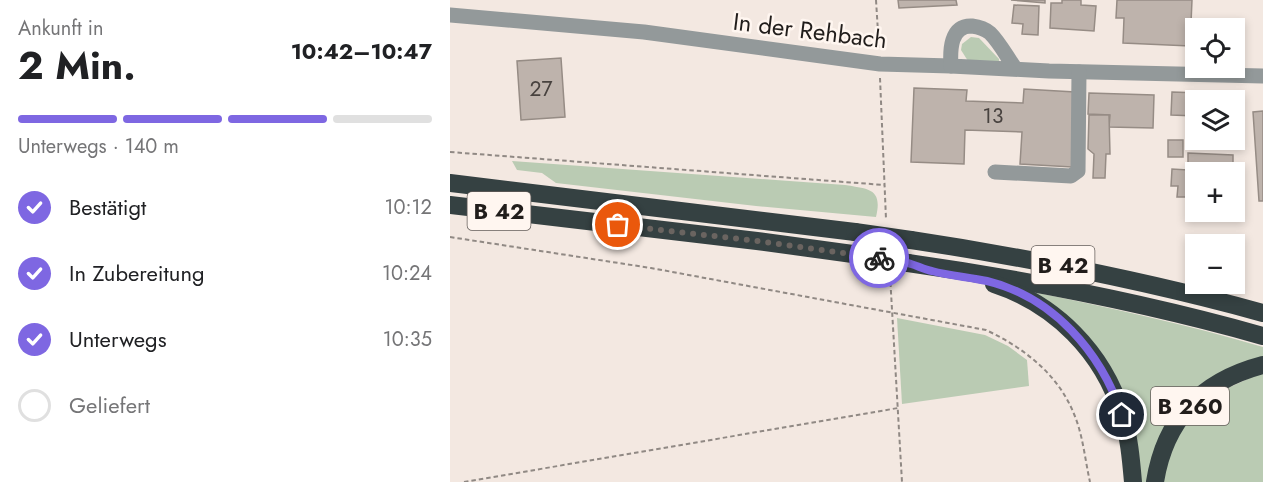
<!DOCTYPE html>
<html lang="de">
<meta charset="utf-8">
<style>
:root{--surface:#fff;--page:#f2f2f2;--text:#202124;--muted:#757577;--line:#e0e0e0;--accent:#7e67e2}
body{margin:0;font-family:Jost,sans-serif;background:var(--page);color:var(--text);height:100vh;display:flex;flex-direction:column;font-size:22px;white-space:nowrap}
*{box-sizing:border-box;margin:0}
p{font-size:20px;color:var(--muted)}
.icon{flex:none;width:33px;height:33px;fill:none;stroke:currentColor;stroke-width:2;stroke-linecap:round;stroke-linejoin:round}
.map{position:relative;flex:1;overflow:hidden}
.drawer{display:flex;flex-direction:column;background:var(--surface);width:450px}
.drawer>*{flex:none}
.tools{position:absolute;left:735px;top:18px;display:grid;gap:12px}
.tools a{display:grid;place-items:center;width:60px;height:60px;border-radius:0px;background:var(--surface);box-shadow:0 3px 9px #0003;font-size:30px}
.pin{position:absolute;display:grid;place-items:center;width:51px;height:51px;color:#fff;margin:-26px;border:3px solid #fff;border-radius:50%;box-shadow:0 2px 6px #0007}
.courier{position:absolute;display:grid;place-items:center;width:60px;height:60px;margin:-30px;border:4px solid #7e67e2;border-radius:50%;background:#fff;color:#222;box-shadow:0 2px 8px #0007}
.summary em{font-style:normal;font-weight:700}
.summary div{display:flex;flex-direction:column-reverse}
.summary{display:flex;align-items:center;justify-content:space-between;height:102px;padding:0 18px}
h1{font-size:39px;font-weight:700;line-height:45px}
.bar{display:grid;grid-template-columns:repeat(4,1fr);gap:9px 6px;align-content:center;height:72px;padding:0 18px}
.bar i{height:8px;border-radius:4px;background:var(--line)}
.bar .current{background:var(--accent)}
.bar p{grid-column:span 4}
ol{padding:0 18px;list-style:none}
li{display:flex;align-items:center;gap:18px;height:66px}
li p{margin-inline-start:auto}
li .icon{padding:6px;border-radius:50%;background:var(--accent);color:#fff;stroke-width:4}
li:last-child{color:var(--muted)}
li i{width:33px;height:33px;border:3px solid var(--line);border-radius:50%}
main{display:flex;flex:1;min-height:0}
.map>svg:first-child{display:block}
</style>
<main>
<section class="drawer">
<div class="summary"><div><h1>2 Min.</h1><p>Ankunft in</p></div><em>10:42–10:47</em></div>
<div class="bar"><i class="current"></i><i class="current"></i><i class="current"></i><i></i><p>Unterwegs · 140 m</p></div>
<ol>
<li><svg class="icon" aria-label="check" viewBox="0 0 24 24"><path d="M5 12l5 5 9-10"/></svg>Bestätigt<p>10:12</p></li>
<li><svg class="icon" aria-label="check" viewBox="0 0 24 24"><path d="M5 12l5 5 9-10"/></svg>In Zubereitung<p>10:24</p></li>
<li><svg class="icon" aria-label="check" viewBox="0 0 24 24"><path d="M5 12l5 5 9-10"/></svg>Unterwegs<p>10:35</p></li>
<li><i></i>Geliefert</li>
</ol>
</section>
<div class="map">
<svg width="813" height="482" viewBox="0 0 813 482">
<rect width="100%" height="100%" fill="#f3e8e1"/>
<g fill="#bacbb3">
<path d="M 521,37 L 529,38 L 549,59 L 549,62 L 518,61 L 511,50 L 512,44 Z"/>
<path d="M 62,161 L 395,185 C 418,189 433,188 426,217 L 306,206 L 106,183 L 92,173 L 67,170 Z"/>
<path d="M 578,291 C 657,307 736,324 813,347 L 813,360 L 754,385 L 697,482 L 687,482 L 669,391 Z"/>
<path d="M 447,318 L 535,335 L 558,346 L 577,360 L 579,386 L 452,404 Z"/>
<path d="M 813,372 L 813,482 L 709,482 L 715,454 L 754,399 Z"/>
</g>
<g fill="#beb3ac" stroke="#968c85" stroke-width="1.5">
<path d="M 448,0 L 506,0 L 507,5 L 449,8 Z"/>
<path d="M 561,0 L 595,0 L 595,3 Z"/>
<path d="M 612,0 L 631,0 L 631,5 L 646,6 L 644,31 L 600,28 L 601,3 L 612,3 Z"/>
<path d="M 667,0 L 742,0 L 740,46 L 673,43 L 674,18 L 666,18 Z"/>
<path d="M 564,5 L 589,6 L 588,35 L 572,34 L 573,24 L 562,23 Z"/>
<path d="M 111,58 L 115,117 L 71,120 L 67,61 Z"/>
<path d="M 464,88 L 517,90 L 516,101 L 573,103 L 574,89 L 625,92 L 622,167 L 570,164 L 572,132 L 515,130 L 514,164 L 461,162 Z"/>
<path d="M 722,92 L 750,93 L 750,100 L 746,100 L 746,116 L 721,115 Z"/>
<path d="M 639,93 L 704,95 L 703,128 L 659,127 L 660,115 L 638,114 Z"/>
<path d="M 813,111 L 813,201 L 809,201 L 803,112 Z"/>
<path d="M 639,115 L 659,115 L 660,154 L 656,154 L 655,178 L 643,178 L 644,154 L 638,149 Z"/>
<rect x="718" y="140" width="15" height="17"/>
<path d="M 738,153 L 783,155 L 783,172 L 746,172 L 746,197 L 727,197 L 728,186 L 721,186 L 722,169 L 738,170 Z"/>
</g>
<g fill="none" stroke-linecap="round" stroke-linejoin="round">
<g stroke="#908984" stroke-width="2" stroke-dasharray="4.5 3" stroke-linecap="butt">
<path d="M 426,0 L 429,48"/>
<path d="M 430,78 L 436,219"/>
<path d="M 0,152 L 434,185"/>
<path d="M 0,237 L 201,268 L 536,330 C 574,348 608,374 624,414 C 633,435 635,460 640,482"/>
<path d="M 440,275 L 452,482"/>
<path d="M 14,482 L 448,408"/>
</g>
<g stroke="#93999a" stroke-width="15">
<path d="M 0,15 L 194,32 L 430,64 L 501,66"/>
<path d="M 565,68 C 557,57 550,43 540,33 C 535,29 529,27 522,26 C 500,25 500,51 501,66 L 599,71 L 813,76"/>
<path d="M 545,172 L 621,176 L 628,171 L 629,72"/>
</g>
<g stroke="#354142" stroke-width="18">
<path d="M 0,183 L 405,232"/>
<path d="M 0,205 L 307,241 L 410,255"/>
<path d="M 461,240 C 580,258 697,281 813,313"/>
<path d="M 458,263 C 578,280 696,303 813,336"/>
<path d="M 544,284 C 605,304 653,352 672,414 C 679,436 681,459 683,482"/>
<path d="M 705,482 C 715,419 752,381 813,365"/>
</g>
<g stroke="#354142" stroke-width="18">
<path d="M 405,232 L 461,240"/>
<path d="M 410,255 L 458,263"/>
</g>
</g>
<g fill="none" stroke-linecap="round" stroke-linejoin="round">
<path stroke="#6a6460" stroke-width="6" stroke-dasharray="0 10.8" d="M 168,225 L 307,241 L 429,258"/>
<path stroke="#7e67e2" stroke-width="8" d="M 429,258 C 439,260 451,260 461,264 C 468,266 475,270 482,271 C 500,276 519,277 537,281 C 603,297 651,352 672,415"/>
</g>
<g text-anchor="middle" stroke-width="5" stroke-linejoin="round" paint-order="stroke">
<g font-size="21" fill="#48423f">
<text x="91" y="96">27</text>
<text x="543" y="123">13</text>
</g>
<g fill="#fff6f0" stroke="#645e5b" stroke-width="1.5">
<rect x="17.5" y="192" width="63" height="38" rx="4.5"/>
<rect x="581.5" y="246" width="63" height="38" rx="4.5"/>
<rect x="701" y="387" width="78" height="38" rx="4.5"/>
</g>
<g font-size="22" font-weight="bold" fill="#211d1b">
<text x="49" y="219">B 42</text>
<text x="613" y="273">B 42</text>
<text x="740" y="414">B 260</text>
</g>
<g font-size="24" fill="#211d1b" stroke="#fff6f0">
<text transform="translate(360 31) rotate(7)" y="8">In der Rehbach</text>
</g>
</g>
</svg>
<div class="tools">
<a><svg class="icon" aria-label="locate" viewBox="0 0 24 24"><circle cx="12" cy="12" r="6"/><path d="M12 2v4M12 18v4M2 12h4M18 12h4"/></svg></a>
<a><svg class="icon" aria-label="layers" viewBox="0 0 24 24"><path d="M12 4l9 5-9 5-9-5zM3 14l9 5 9-5"/></svg></a>
<a>+</a>
<a>−</a>
</div>
<div class="pin" style="left:168px;top:225px;background:#ea580c"><svg class="icon" aria-label="bag" viewBox="0 0 24 24"><path d="M5 8h14l-1 12H6zM9 8a3 3 0 0 1 6 0"/></svg></div>
<div class="pin" style="left:672px;top:415px;background:#1f2937"><svg class="icon" aria-label="home" viewBox="0 0 24 24"><path d="M3 11l9-7 9 7M6 9v11h12V9"/></svg></div>
<div class="courier" style="left:429px;top:258px"><svg class="icon" aria-label="bike" viewBox="0 0 24 24"><circle cx="6" cy="16" r="4"/><circle cx="18" cy="16" r="4"/><path d="M6 16l4-8h5l3 8M10 8l3 8H6M13 5h3"/></svg></div>
</div>
</main>
